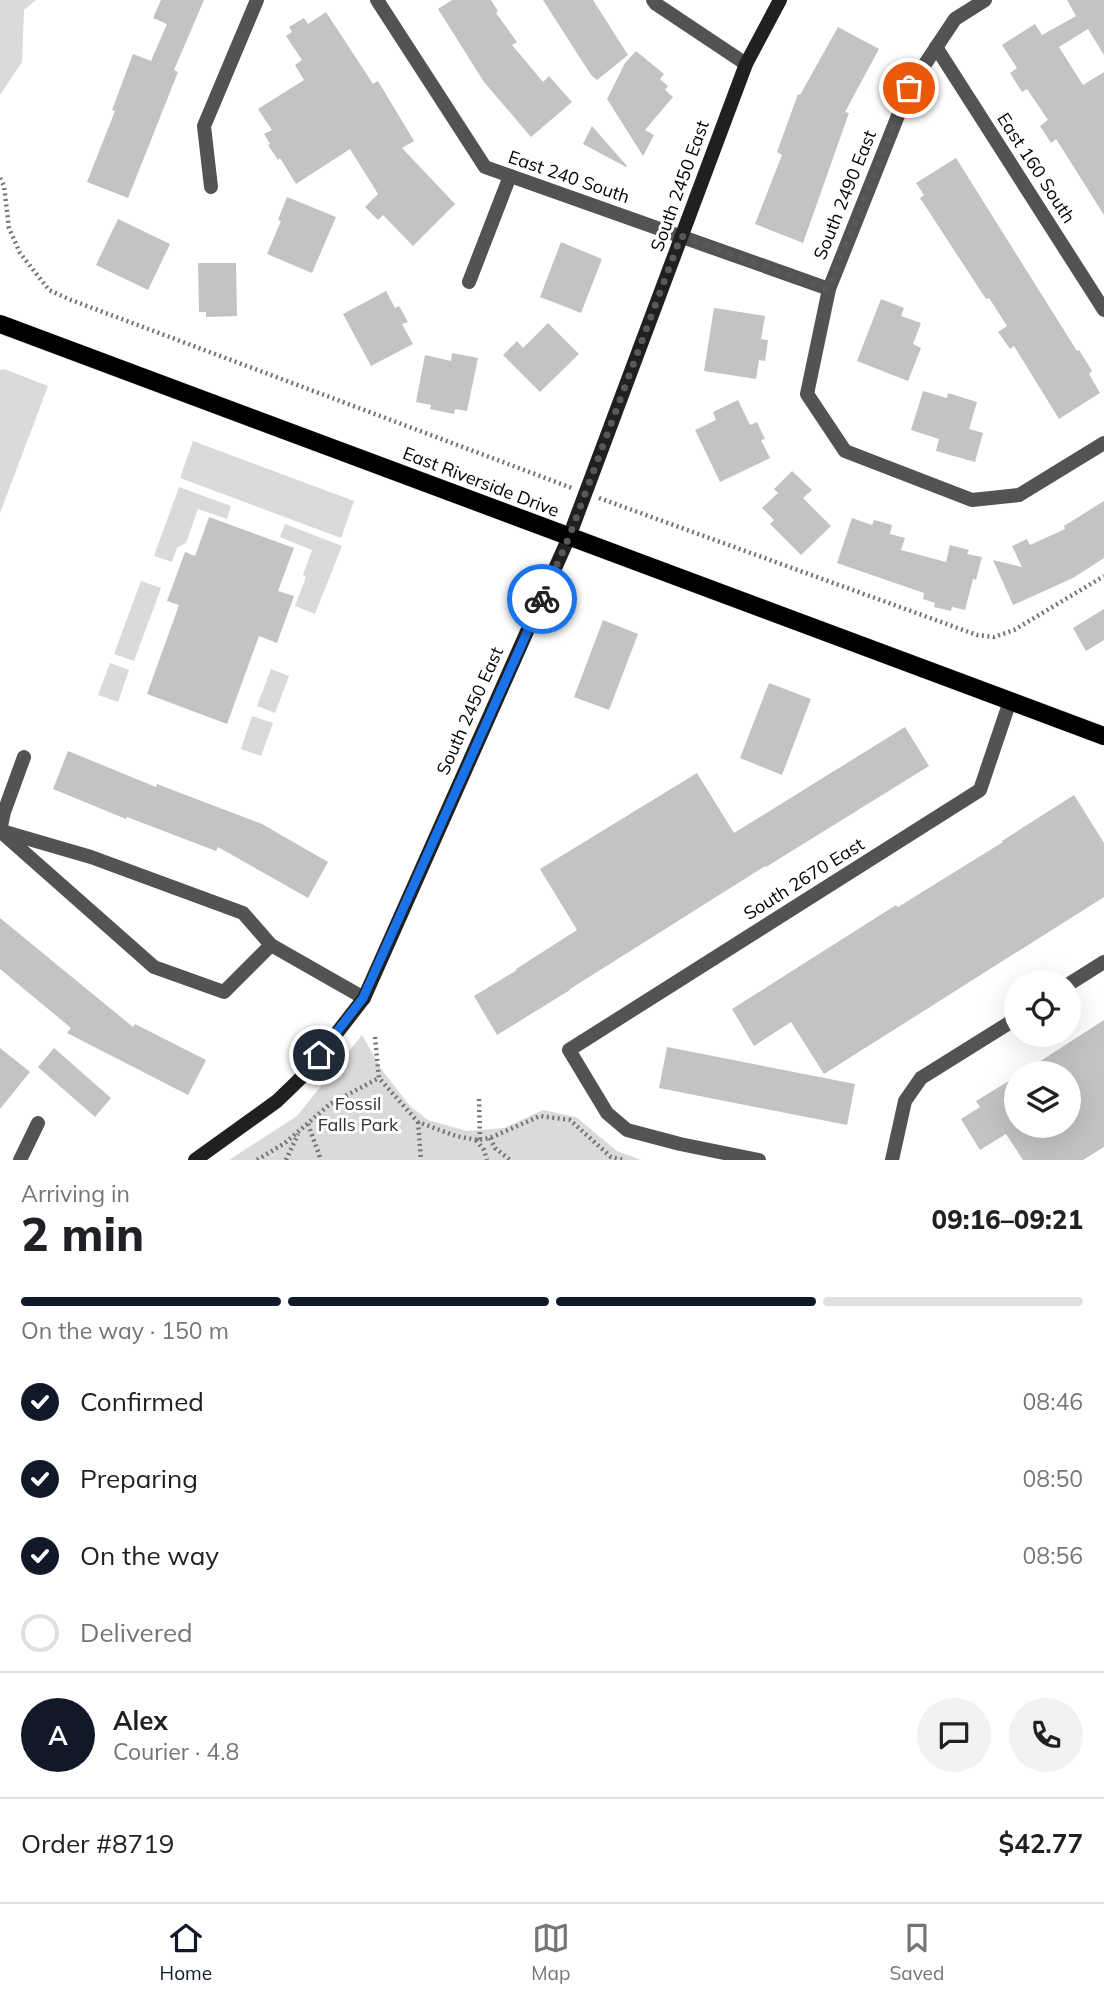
<!DOCTYPE html>
<meta charset="utf-8">
<style>
:root{--surface:#fff;--page:#f2f2f2;--text:#202124;--muted:#757577;--line:#e0e0e0;--accent:#111827}
body{margin:0;font-family:Mulish,sans-serif;background:var(--page);color:var(--text);height:100vh;display:flex;flex-direction:column;font-size:26px;white-space:nowrap}
*{box-sizing:border-box;margin:0}
p{font-size:23px;color:var(--muted)}
.icon{flex:none;width:38px;height:38px;fill:none;stroke:currentColor;stroke-width:2;stroke-linecap:round;stroke-linejoin:round}
.map{position:relative;height:1160px;overflow:hidden}
.side{display:flex;flex-direction:column;background:var(--surface);flex:1}
.side>*{flex:none}
.tools{position:absolute;left:1004px;top:970px;display:grid;gap:14px}
.tools a{display:grid;place-items:center;width:77px;height:77px;border-radius:50%;background:var(--surface);box-shadow:0 7px 28px #0002;font-size:35px}
.pin{position:absolute;display:grid;place-items:center;width:60px;height:60px;color:#fff;margin:-30px;border:4px solid #fff;border-radius:50%;box-shadow:0 2px 7px #0007}
.courier{position:absolute;display:grid;place-items:center;width:70px;height:70px;margin:-35px;border:5px solid #1a73e8;border-radius:50%;background:#fff;color:#222;box-shadow:0 2px 9px #0007}
.summary em{font-style:normal;font-weight:800}
.summary div{display:flex;flex-direction:column-reverse}
.summary{display:flex;align-items:center;justify-content:space-between;height:119px;padding:0 21px}
h1{font-size:46px;font-weight:800;line-height:52px}
.bar{display:grid;grid-template-columns:repeat(4,1fr);gap:10px 7px;align-content:center;height:84px;padding:0 21px}
.bar i{height:9px;border-radius:5px;background:var(--line)}
.bar .current{background:var(--accent)}
.bar p{grid-column:span 4}
.line{display:flex;align-items:center;gap:18px;padding:0 21px;border-top:2px solid var(--line)}
.line div{flex:1}
.round{display:grid;place-items:center;flex:none;width:74px;height:74px;border-radius:37px;background:var(--page)}
ol{padding:0 21px;list-style:none}
li{display:flex;align-items:center;gap:21px;height:77px}
li p{margin-inline-start:auto}
li .icon{padding:7px;border-radius:50%;background:var(--accent);color:#fff;stroke-width:4}
li:last-child{color:var(--muted)}
li i{width:38px;height:38px;border:4px solid var(--line);border-radius:50%}
.tab-bar{display:flex;justify-content:space-around;align-items:center;height:98px;border-top:2px solid var(--line);background:var(--surface);font-size:19px;color:var(--muted)}
.tab-bar a{display:grid;justify-items:center;gap:4px}
.tab-bar .current{color:var(--accent)}
.map>svg:first-child{display:block}
</style>
<div class="map">
<svg width="1104" height="1160" viewBox="0 0 1104 1160">
<rect width="100%" height="100%" fill="#fff"/>
<g fill="#dadada">
<path d="M 0,0 L 36,0 L 24,10 L 22,62 L 0,95 Z"/>
<path d="M 4,369 L 48,386 L 0,513 L 0,370 Z"/>
<path d="M 193,441 L 354,501 L 341,538 L 180,478 Z"/>
<path d="M 179,487 L 231,506 L 227,519 L 198,509 L 186,543 L 177,548 L 172,562 L 154,556 Z"/>
<path d="M 285,524 L 342,546 L 315,614 L 295,606 L 306,577 L 303,575 L 312,550 L 280,537 Z"/>
<path d="M 141,581 L 161,588 L 134,661 L 114,654 Z"/>
<path d="M 110,663 L 129,670 L 118,702 L 98,695 Z"/>
<path d="M 271,669 L 289,676 L 275,713 L 257,706 Z"/>
<path d="M 252,716 L 273,723 L 261,756 L 241,749 Z"/>
<path d="M 362,1035 L 382,1070 L 410,1106 L 428,1120 L 467,1131 L 504,1128 L 543,1110 L 576,1117 L 617,1151 L 641,1160 L 229,1160 L 297,1116 Z"/>
</g>
<g fill="#c3c3c3">
<path d="M 161,0 L 204,0 L 174,70 L 178,72 L 128,198 L 87,182 L 115,111 L 112,110 L 133,54 L 151,61 L 167,24 L 153,18 Z"/>
<path d="M 452,0 L 491,0 L 498,11 L 496,13 L 517,42 L 512,45 L 543,82 L 549,76 L 572,102 L 531,137 L 484,82 L 438,9 Z"/>
<path d="M 543,0 L 593,0 L 628,55 L 597,80 L 591,75 Z"/>
<path d="M 1067,0 L 1104,0 L 1104,55 L 1088,29 L 1059,47 L 1083,85 L 1104,72 L 1104,215 L 1056,139 L 1051,143 L 1040,126 L 1048,120 L 1027,89 L 1022,92 L 1010,73 L 1017,68 L 1002,45 L 1035,24 L 1042,35 L 1076,16 Z"/>
<path d="M 326,12 L 373,84 L 378,81 L 414,141 L 402,148 L 455,204 L 413,246 L 383,215 L 378,220 L 365,207 L 378,194 L 350,149 L 296,184 L 280,158 L 278,160 L 268,145 L 270,144 L 264,134 L 272,130 L 258,109 L 304,80 L 295,65 L 302,60 L 286,36 L 292,32 L 289,27 L 304,18 L 308,24 Z"/>
<path d="M 838,27 L 879,49 L 845,112 L 849,113 L 803,243 L 755,224 L 782,155 L 777,152 L 798,94 L 800,95 Z"/>
<path d="M 636,51 L 664,74 L 660,79 L 668,86 L 665,90 L 673,97 L 645,130 L 654,135 L 643,156 L 607,99 L 625,63 Z"/>
<path d="M 592,126 L 627,166 L 626,167 L 583,144 Z"/>
<path d="M 956,158 L 1077,351 L 1079,350 L 1092,371 L 1089,374 L 1100,393 L 1059,419 L 1014,346 L 1010,349 L 998,332 L 1007,326 L 989,298 L 986,299 L 920,198 L 924,195 L 916,183 Z"/>
<path d="M 287,197 L 336,217 L 312,273 L 267,254 L 281,221 L 278,220 Z"/>
<path d="M 118,219 L 170,244 L 148,290 L 96,265 Z"/>
<path d="M 561,242 L 602,259 L 581,313 L 540,297 Z"/>
<path d="M 198,263 L 236,263 L 237,316 L 206,317 L 206,312 L 199,312 Z"/>
<path d="M 386,291 L 395,308 L 399,306 L 408,322 L 402,324 L 413,344 L 371,366 L 343,314 Z"/>
<path d="M 881,299 L 904,308 L 901,316 L 921,323 L 913,344 L 921,348 L 908,381 L 857,361 Z"/>
<path d="M 714,308 L 765,316 L 761,339 L 768,340 L 765,361 L 759,360 L 756,379 L 704,371 Z"/>
<path d="M 548,323 L 579,354 L 540,392 L 503,355 L 517,341 L 523,348 Z"/>
<path d="M 452,353 L 478,358 L 467,411 L 455,409 L 454,414 L 430,409 L 431,405 L 416,402 L 425,355 L 451,361 Z"/>
<path d="M 923,391 L 947,398 L 948,393 L 977,402 L 969,429 L 983,433 L 975,462 L 936,451 L 939,439 L 911,430 Z"/>
<path d="M 738,400 L 750,425 L 757,422 L 765,439 L 761,440 L 770,458 L 720,482 L 695,430 L 716,420 L 713,412 Z"/>
<path d="M 792,471 L 812,490 L 803,498 L 831,526 L 801,555 L 770,524 L 774,520 L 762,508 L 778,493 L 774,489 Z"/>
<path d="M 1104,501 L 1104,558 L 1073,578 L 1013,605 L 993,560 L 1022,567 L 1012,546 L 1027,539 L 1030,545 L 1065,529 L 1064,526 Z"/>
<path d="M 209,517 L 294,548 L 278,591 L 294,596 L 277,643 L 259,636 L 227,724 L 147,694 L 179,605 L 167,601 L 185,552 L 195,556 Z"/>
<path d="M 852,518 L 872,525 L 874,520 L 892,525 L 890,534 L 905,538 L 901,550 L 946,562 L 950,545 L 969,550 L 967,554 L 982,557 L 976,580 L 973,579 L 965,610 L 952,607 L 951,611 L 934,607 L 935,603 L 923,599 L 924,593 L 837,563 Z"/>
<path d="M 1104,609 L 1104,640 L 1086,651 L 1073,628 Z"/>
<path d="M 603,620 L 638,634 L 609,710 L 574,697 Z"/>
<path d="M 769,683 L 811,699 L 782,775 L 740,758 Z"/>
<path d="M 905,727 L 929,766 L 766,867 L 765,866 L 570,989 L 570,990 L 497,1035 L 474,996 L 517,970 L 516,969 L 577,930 L 540,869 L 697,773 L 734,833 Z"/>
<path d="M 68,751 L 156,787 L 157,784 L 262,824 L 328,862 L 308,898 L 218,847 L 216,851 L 127,817 L 126,819 L 53,789 Z"/>
<path d="M 1074,795 L 1104,843 L 1104,897 L 824,1074 L 791,1022 L 754,1046 L 732,1009 L 896,905 L 898,907 L 1003,842 L 1002,841 Z"/>
<path d="M 0,918 L 133,1027 L 135,1024 L 206,1060 L 188,1095 L 67,1033 L 71,1028 L 0,969 Z"/>
<path d="M 1104,1020 L 1104,1147 L 1083,1160 L 1023,1160 L 1006,1134 L 980,1150 L 961,1119 L 980,1107 L 976,1101 L 1017,1076 L 1017,1125 L 1069,1125 L 1069,1073 L 1022,1073 Z"/>
<path d="M 667,1047 L 855,1084 L 847,1125 L 659,1088 Z"/>
<path d="M 0,1048 L 30,1072 L 0,1109 Z"/>
<path d="M 54,1048 L 111,1098 L 95,1117 L 38,1067 Z"/>
</g>
<g fill="none" stroke-linecap="round" stroke-linejoin="round">
<defs>
<path id="primary" d="M 0,324 L 1104,736"/>
</defs>
<use href="#primary" stroke="#dbdbdb" stroke-width="19"/>
<g stroke="#757575" stroke-width="4.5" stroke-dasharray="2 3.5" stroke-linecap="butt">
<path d="M 0,178 L 4,186 L 9,228 L 20,253 L 49,290 L 71,300 L 572,488"/>
<path d="M 599,498 L 977,635 L 994,637 L 1014,630 L 1104,576"/>
<path d="M 375,1037 L 379,1078 L 418,1122 L 456,1136 L 477,1140 L 490,1138 L 540,1116 L 570,1120 L 611,1157 L 623,1160"/>
<path d="M 479,1099 L 480,1140"/>
<path d="M 418,1122 L 421,1160"/>
<path d="M 308,1124 L 321,1160"/>
<path d="M 490,1138 L 495,1148 L 510,1160"/>
<path d="M 476,1140 L 484,1150 L 487,1160"/>
<path d="M 257,1160 L 285,1143 L 330,1104 L 379,1078"/>
<path d="M 286,1160 L 298,1134"/>
</g>
<g stroke="#535353" stroke-width="14">
<path d="M 24,757 L 4,812 L 0,831 L 154,967 L 224,992 L 271,945"/>
<path d="M 5,832 L 91,857 L 243,913 L 271,945 L 364,998"/>
<path d="M 20,1160 L 38,1123"/>
</g>
<g stroke="#535353" stroke-width="14">
<path d="M 377,0 L 485,167 L 829,289"/>
<path d="M 653,0 L 656,4 L 746,64"/>
<path d="M 985,0 L 955,19 L 909,88 L 829,289 L 807,394 L 845,451 L 972,500 L 1019,495 L 1104,443"/>
<path d="M 936,47 L 1104,310"/>
<path d="M 211,187 L 204,126 L 257,0"/>
<path d="M 469,282 L 510,176"/>
<path d="M 1069,984 L 1104,962"/>
<path d="M 759,1160 L 680,1144 L 627,1130 L 607,1113 L 569,1050 L 980,790 L 1010,701"/>
<path d="M 892,1160 L 905,1101 L 921,1078 L 1017,1018"/>
</g>
<path stroke="#202020" stroke-width="14" d="M 195,1160 L 277,1101 L 305,1074 L 364,998 L 569,537 L 746,64 L 780,0"/>
<use href="#primary" stroke="#000" stroke-width="18"/>
</g>
<g fill="none" stroke-linecap="round" stroke-linejoin="round">
<path stroke="#595959" stroke-width="7" stroke-dasharray="0 12.6" d="M 542,599 L 569,537 L 681,236 L 828,289 L 909,88"/>
<path stroke="#1a73e8" stroke-width="9" d="M 319,1055 L 363,998 L 542,599"/>
</g>
<g text-anchor="middle" stroke-width="6" stroke-linejoin="round" paint-order="stroke">
<g font-size="18" fill="#000" stroke="#fff">
<text transform="translate(1036 168) rotate(57)" y="6">East 160 South</text>
<text transform="translate(569 177) rotate(19)" y="6">East 240 South</text>
<text transform="translate(680 186) rotate(-70)" y="6">South 2450 East</text>
<text transform="translate(845 195) rotate(-68)" y="6">South 2490 East</text>
<text transform="translate(481 482) rotate(21)" y="6">East Riverside Drive</text>
<text transform="translate(470 711) rotate(-66)" y="6">South 2450 East</text>
<text transform="translate(804 879) rotate(-32)" y="6">South 2670 East</text>
</g>
<g font-size="18" fill="#313131" stroke="#fff">
<text x="358" y="1110">Fossil<tspan x="358" dy="21">Falls Park</tspan></text>
</g>
</g>
</svg>
<div class="tools">
<a><svg class="icon" aria-label="locate" viewBox="0 0 24 24"><circle cx="12" cy="12" r="6"/><path d="M12 2v4M12 18v4M2 12h4M18 12h4"/></svg></a>
<a><svg class="icon" aria-label="layers" viewBox="0 0 24 24"><path d="M12 4l9 5-9 5-9-5zM3 14l9 5 9-5"/></svg></a>
</div>
<div class="pin" style="left:909px;top:88px;background:#ea580c"><svg class="icon" aria-label="bag" viewBox="0 0 24 24"><path d="M5 8h14l-1 12H6zM9 8a3 3 0 0 1 6 0"/></svg></div>
<div class="pin" style="left:319px;top:1055px;background:#1f2937"><svg class="icon" aria-label="home" viewBox="0 0 24 24"><path d="M3 11l9-7 9 7M6 9v11h12V9"/></svg></div>
<div class="courier" style="left:542px;top:599px"><svg class="icon" aria-label="bike" viewBox="0 0 24 24"><circle cx="6" cy="16" r="4"/><circle cx="18" cy="16" r="4"/><path d="M6 16l4-8h5l3 8M10 8l3 8H6M13 5h3"/></svg></div>
</div>
<section class="side">
<div class="summary"><div><h1>2 min</h1><p>Arriving in</p></div><em>09:16–09:21</em></div>
<div class="bar"><i class="current"></i><i class="current"></i><i class="current"></i><i></i><p>On the way · 150 m</p></div>
<ol>
<li><svg class="icon" aria-label="check" viewBox="0 0 24 24"><path d="M5 12l5 5 9-10"/></svg>Confirmed<p>08:46</p></li>
<li><svg class="icon" aria-label="check" viewBox="0 0 24 24"><path d="M5 12l5 5 9-10"/></svg>Preparing<p>08:50</p></li>
<li><svg class="icon" aria-label="check" viewBox="0 0 24 24"><path d="M5 12l5 5 9-10"/></svg>On the way<p>08:56</p></li>
<li><i></i>Delivered</li>
</ol>
<div class="line" style="height:126px"><b class="round" style="background:var(--accent);color:#fff">A</b><div><b>Alex</b><p>Courier · 4.8</p></div><a class="round"><svg class="icon" aria-label="chat" viewBox="0 0 24 24"><path d="M4 5h16v11H9l-5 4z"/></svg></a><a class="round"><svg class="icon" aria-label="phone" viewBox="0 0 24 24"><path d="M5 4h4l2 5-3 2q2 4 5 5l2-3 5 2v4C11 20 4 13 5 4z"/></svg></a></div>
<div class="line" style="height:91px"><div>Order #8719</div><b>$42.77</b></div>
</section>
<nav class="tab-bar">
<a class="current"><svg class="icon" aria-label="home" viewBox="0 0 24 24"><path d="M3 11l9-7 9 7M6 9v11h12V9"/></svg>Home</a>
<a><svg class="icon" aria-label="map" viewBox="0 0 24 24"><path d="M3 6l6-2 6 2 6-2v14l-6 2-6-2-6 2zM9 4v14M15 6v14"/></svg>Map</a>
<a><svg class="icon" aria-label="saved" viewBox="0 0 24 24"><path d="M7 4h10v16l-5-4-5 4z"/></svg>Saved</a>
</nav>
